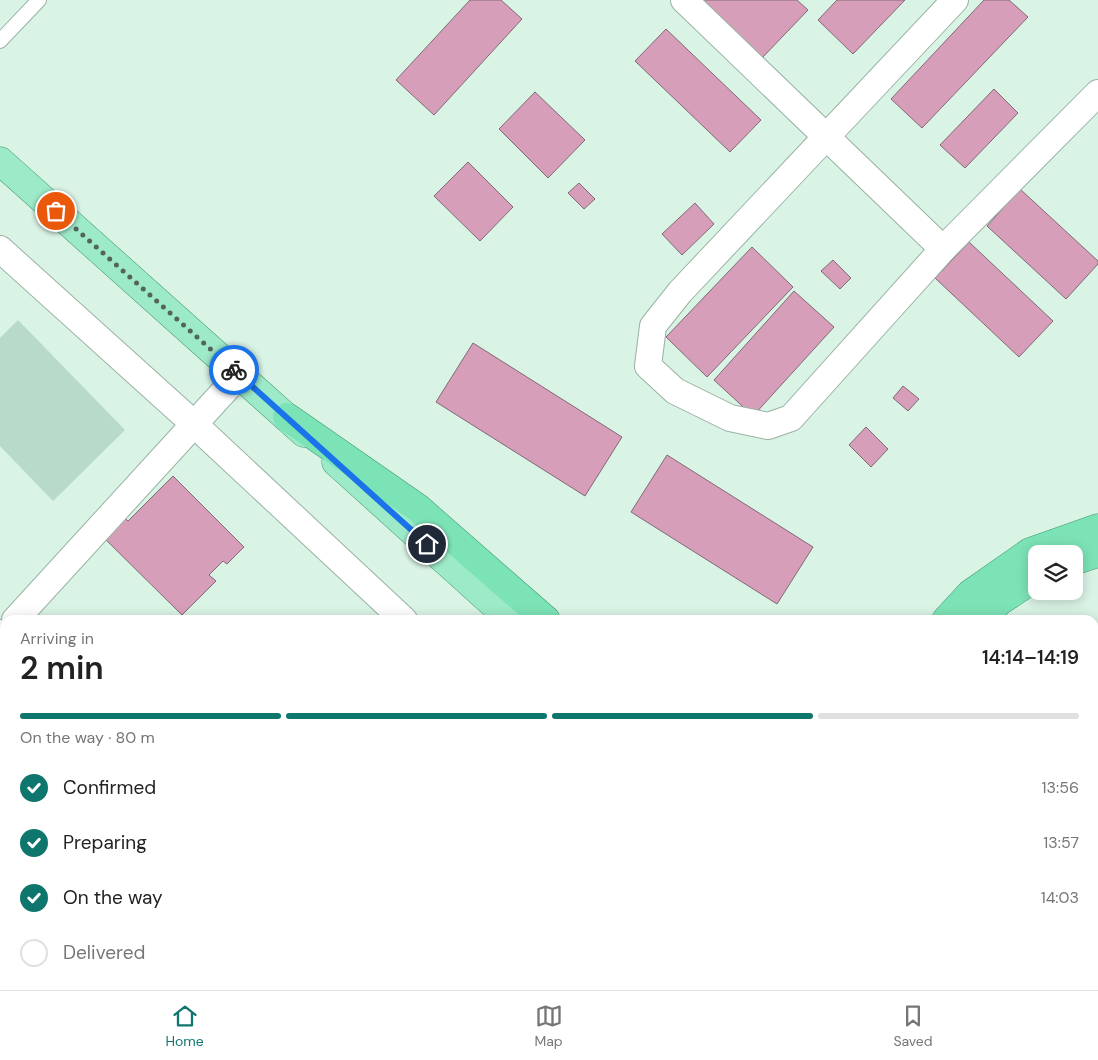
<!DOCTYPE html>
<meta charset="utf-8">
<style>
:root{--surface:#fff;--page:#f2f2f2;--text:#222;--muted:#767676;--line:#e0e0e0;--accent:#0f766e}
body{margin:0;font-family:"DM Sans",sans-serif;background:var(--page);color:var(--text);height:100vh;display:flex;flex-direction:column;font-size:19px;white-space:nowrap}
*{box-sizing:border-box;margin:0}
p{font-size:16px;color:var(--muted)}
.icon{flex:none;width:28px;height:28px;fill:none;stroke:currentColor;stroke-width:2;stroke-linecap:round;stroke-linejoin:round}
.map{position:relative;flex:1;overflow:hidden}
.side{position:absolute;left:0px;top:615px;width:1099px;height:375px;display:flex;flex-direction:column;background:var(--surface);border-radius:15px 15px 0 0;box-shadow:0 2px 12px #0003}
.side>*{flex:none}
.tools{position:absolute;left:1028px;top:545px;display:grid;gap:10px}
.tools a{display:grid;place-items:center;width:55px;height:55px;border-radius:10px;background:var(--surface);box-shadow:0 2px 12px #0003;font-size:25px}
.pin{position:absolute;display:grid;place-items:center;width:42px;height:42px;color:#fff;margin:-21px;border:2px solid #fff;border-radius:50%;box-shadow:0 1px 5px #0007}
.courier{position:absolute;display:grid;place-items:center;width:50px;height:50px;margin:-25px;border:4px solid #1a73e8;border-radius:50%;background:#fff;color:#222;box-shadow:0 1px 6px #0007}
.summary em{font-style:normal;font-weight:600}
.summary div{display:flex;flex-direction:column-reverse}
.summary{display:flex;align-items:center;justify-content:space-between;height:85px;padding:0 20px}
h1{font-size:32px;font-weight:600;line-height:38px}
.bar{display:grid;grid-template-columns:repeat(4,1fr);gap:8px 5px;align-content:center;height:60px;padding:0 20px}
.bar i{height:6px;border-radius:4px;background:var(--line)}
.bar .active{background:var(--accent)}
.bar p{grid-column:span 4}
ol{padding:0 20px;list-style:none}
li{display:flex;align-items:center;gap:15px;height:55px}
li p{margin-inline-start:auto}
li .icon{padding:5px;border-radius:50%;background:var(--accent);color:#fff;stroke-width:4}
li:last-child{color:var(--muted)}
li i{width:28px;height:28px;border:2px solid var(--line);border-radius:50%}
.dock{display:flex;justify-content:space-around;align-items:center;height:70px;border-top:1px solid var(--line);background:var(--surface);font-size:14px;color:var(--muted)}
.dock a{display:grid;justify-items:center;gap:2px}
.dock .active{color:var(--accent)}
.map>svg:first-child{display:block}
</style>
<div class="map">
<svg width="1098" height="990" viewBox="0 0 1098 990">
<rect width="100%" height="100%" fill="#d9f3e5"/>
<path fill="#b7dbc8" d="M 18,320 L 125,430 L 53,501 L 0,446 L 0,338 Z"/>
<g fill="#d69eb9" stroke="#816a75">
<path d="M 470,0 L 501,0 L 522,19 L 434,115 L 396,80 Z"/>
<path d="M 702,0 L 797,0 L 808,10 L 762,58 Z"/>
<path d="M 837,0 L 905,0 L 853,54 L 818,20 Z"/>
<path d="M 984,0 L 1009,0 L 1028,17 L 922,128 L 891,99 Z"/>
<path d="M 666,29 L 761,120 L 730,152 L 635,61 Z"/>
<path d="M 994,89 L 1018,113 L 965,168 L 940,145 Z"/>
<path d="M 535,92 L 585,140 L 548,178 L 499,129 Z"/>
<path d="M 468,162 L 513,207 L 480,241 L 434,196 Z"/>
<path d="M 579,183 L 595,199 L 584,209 L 568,193 Z"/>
<path d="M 1020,189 L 1098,261 L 1098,264 L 1066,299 L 987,226 Z"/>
<path d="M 695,203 L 714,224 L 682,255 L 662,234 Z"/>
<path d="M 969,242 L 1053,321 L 1019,357 L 935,278 Z"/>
<path d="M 752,247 L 793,287 L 707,377 L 666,337 Z"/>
<path d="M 833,260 L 851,278 L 840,289 L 821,271 Z"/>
<path d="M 794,291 L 834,327 L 753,416 L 714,380 Z"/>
<path d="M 473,343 L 622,437 L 585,496 L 436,402 Z"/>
<path d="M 903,386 L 919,399 L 908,411 L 893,398 Z"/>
<path d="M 866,427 L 888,449 L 871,467 L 849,445 Z"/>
<path d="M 667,455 L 813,547 L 777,604 L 631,512 Z"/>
<path d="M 173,476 L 244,547 L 227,564 L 223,561 L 209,575 L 216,581 L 182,615 L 98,532 L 118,512 L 128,521 Z"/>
</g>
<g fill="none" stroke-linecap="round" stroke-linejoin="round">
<defs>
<g id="service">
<path d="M 0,41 L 39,0"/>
<path d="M 0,627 L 4,631"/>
</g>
<g id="minor">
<path d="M 684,0 L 943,249"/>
<path d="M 955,0 L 680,292 L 653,326 L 648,366 L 675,391 L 730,418 L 768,426 L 791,418 L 943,249 L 1098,93"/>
<path d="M 0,249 L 194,424 L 404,620"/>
<path d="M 15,620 L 240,374"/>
<path d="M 0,957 L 5,959"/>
<path d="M 63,985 L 75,990"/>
<path d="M 585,990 L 587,985"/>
</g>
<g id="primary">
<path d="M 0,161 L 304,433"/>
<path d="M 336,462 L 511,620"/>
</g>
<g id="trunk">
<path d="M 287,417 L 418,508 L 546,620"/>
<path d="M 1074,561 L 1098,553"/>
<path d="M 946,620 L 970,594 L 1030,552 L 1098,528"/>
<path d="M 978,620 L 1000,601 L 1036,577"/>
<path d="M 931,985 L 935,990"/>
</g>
</defs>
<use href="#service" stroke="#99b2a4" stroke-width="16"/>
<use href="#minor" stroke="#99b2a4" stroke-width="28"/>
<use href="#primary" stroke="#409771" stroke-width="29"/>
<use href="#trunk" stroke="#409771" stroke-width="29"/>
<use href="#service" stroke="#fff" stroke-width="14"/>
<use href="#minor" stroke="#fff" stroke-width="26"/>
<use href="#primary" stroke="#9deac8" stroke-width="28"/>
<use href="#trunk" stroke="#7ce3b6" stroke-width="28"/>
</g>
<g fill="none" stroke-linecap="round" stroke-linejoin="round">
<path stroke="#54635c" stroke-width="5" stroke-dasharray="0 9" d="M 56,211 L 234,370"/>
<path stroke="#1a73e8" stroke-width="6" d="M 234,370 L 427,544"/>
</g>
</svg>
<div class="tools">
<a><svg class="icon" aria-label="layers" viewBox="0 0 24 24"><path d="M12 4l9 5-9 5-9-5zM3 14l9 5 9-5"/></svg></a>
</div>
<div class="pin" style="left:56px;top:211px;background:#ea580c"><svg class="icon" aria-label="bag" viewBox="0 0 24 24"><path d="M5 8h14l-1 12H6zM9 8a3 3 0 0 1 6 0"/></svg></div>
<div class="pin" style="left:427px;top:544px;background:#1f2937"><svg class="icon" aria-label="home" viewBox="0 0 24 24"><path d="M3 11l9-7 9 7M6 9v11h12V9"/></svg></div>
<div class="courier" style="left:234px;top:370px"><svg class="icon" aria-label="bike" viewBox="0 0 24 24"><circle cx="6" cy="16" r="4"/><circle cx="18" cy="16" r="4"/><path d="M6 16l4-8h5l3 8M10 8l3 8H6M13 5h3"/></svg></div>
<section class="side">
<div class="summary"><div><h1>2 min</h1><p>Arriving in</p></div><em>14:14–14:19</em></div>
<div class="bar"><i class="active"></i><i class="active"></i><i class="active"></i><i></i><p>On the way · 80 m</p></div>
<ol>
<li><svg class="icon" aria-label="check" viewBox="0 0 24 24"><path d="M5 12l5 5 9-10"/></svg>Confirmed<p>13:56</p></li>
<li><svg class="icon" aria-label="check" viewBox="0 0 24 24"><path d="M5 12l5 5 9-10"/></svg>Preparing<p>13:57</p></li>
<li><svg class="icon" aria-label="check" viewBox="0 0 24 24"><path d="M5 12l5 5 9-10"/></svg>On the way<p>14:03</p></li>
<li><i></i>Delivered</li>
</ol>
</section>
</div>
<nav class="dock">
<a class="active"><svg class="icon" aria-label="home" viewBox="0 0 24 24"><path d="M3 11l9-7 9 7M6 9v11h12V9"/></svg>Home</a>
<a><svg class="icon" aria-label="map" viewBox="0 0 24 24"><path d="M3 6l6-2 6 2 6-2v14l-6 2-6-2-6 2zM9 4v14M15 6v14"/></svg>Map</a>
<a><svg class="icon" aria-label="saved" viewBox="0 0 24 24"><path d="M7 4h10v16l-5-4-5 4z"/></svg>Saved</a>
</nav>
